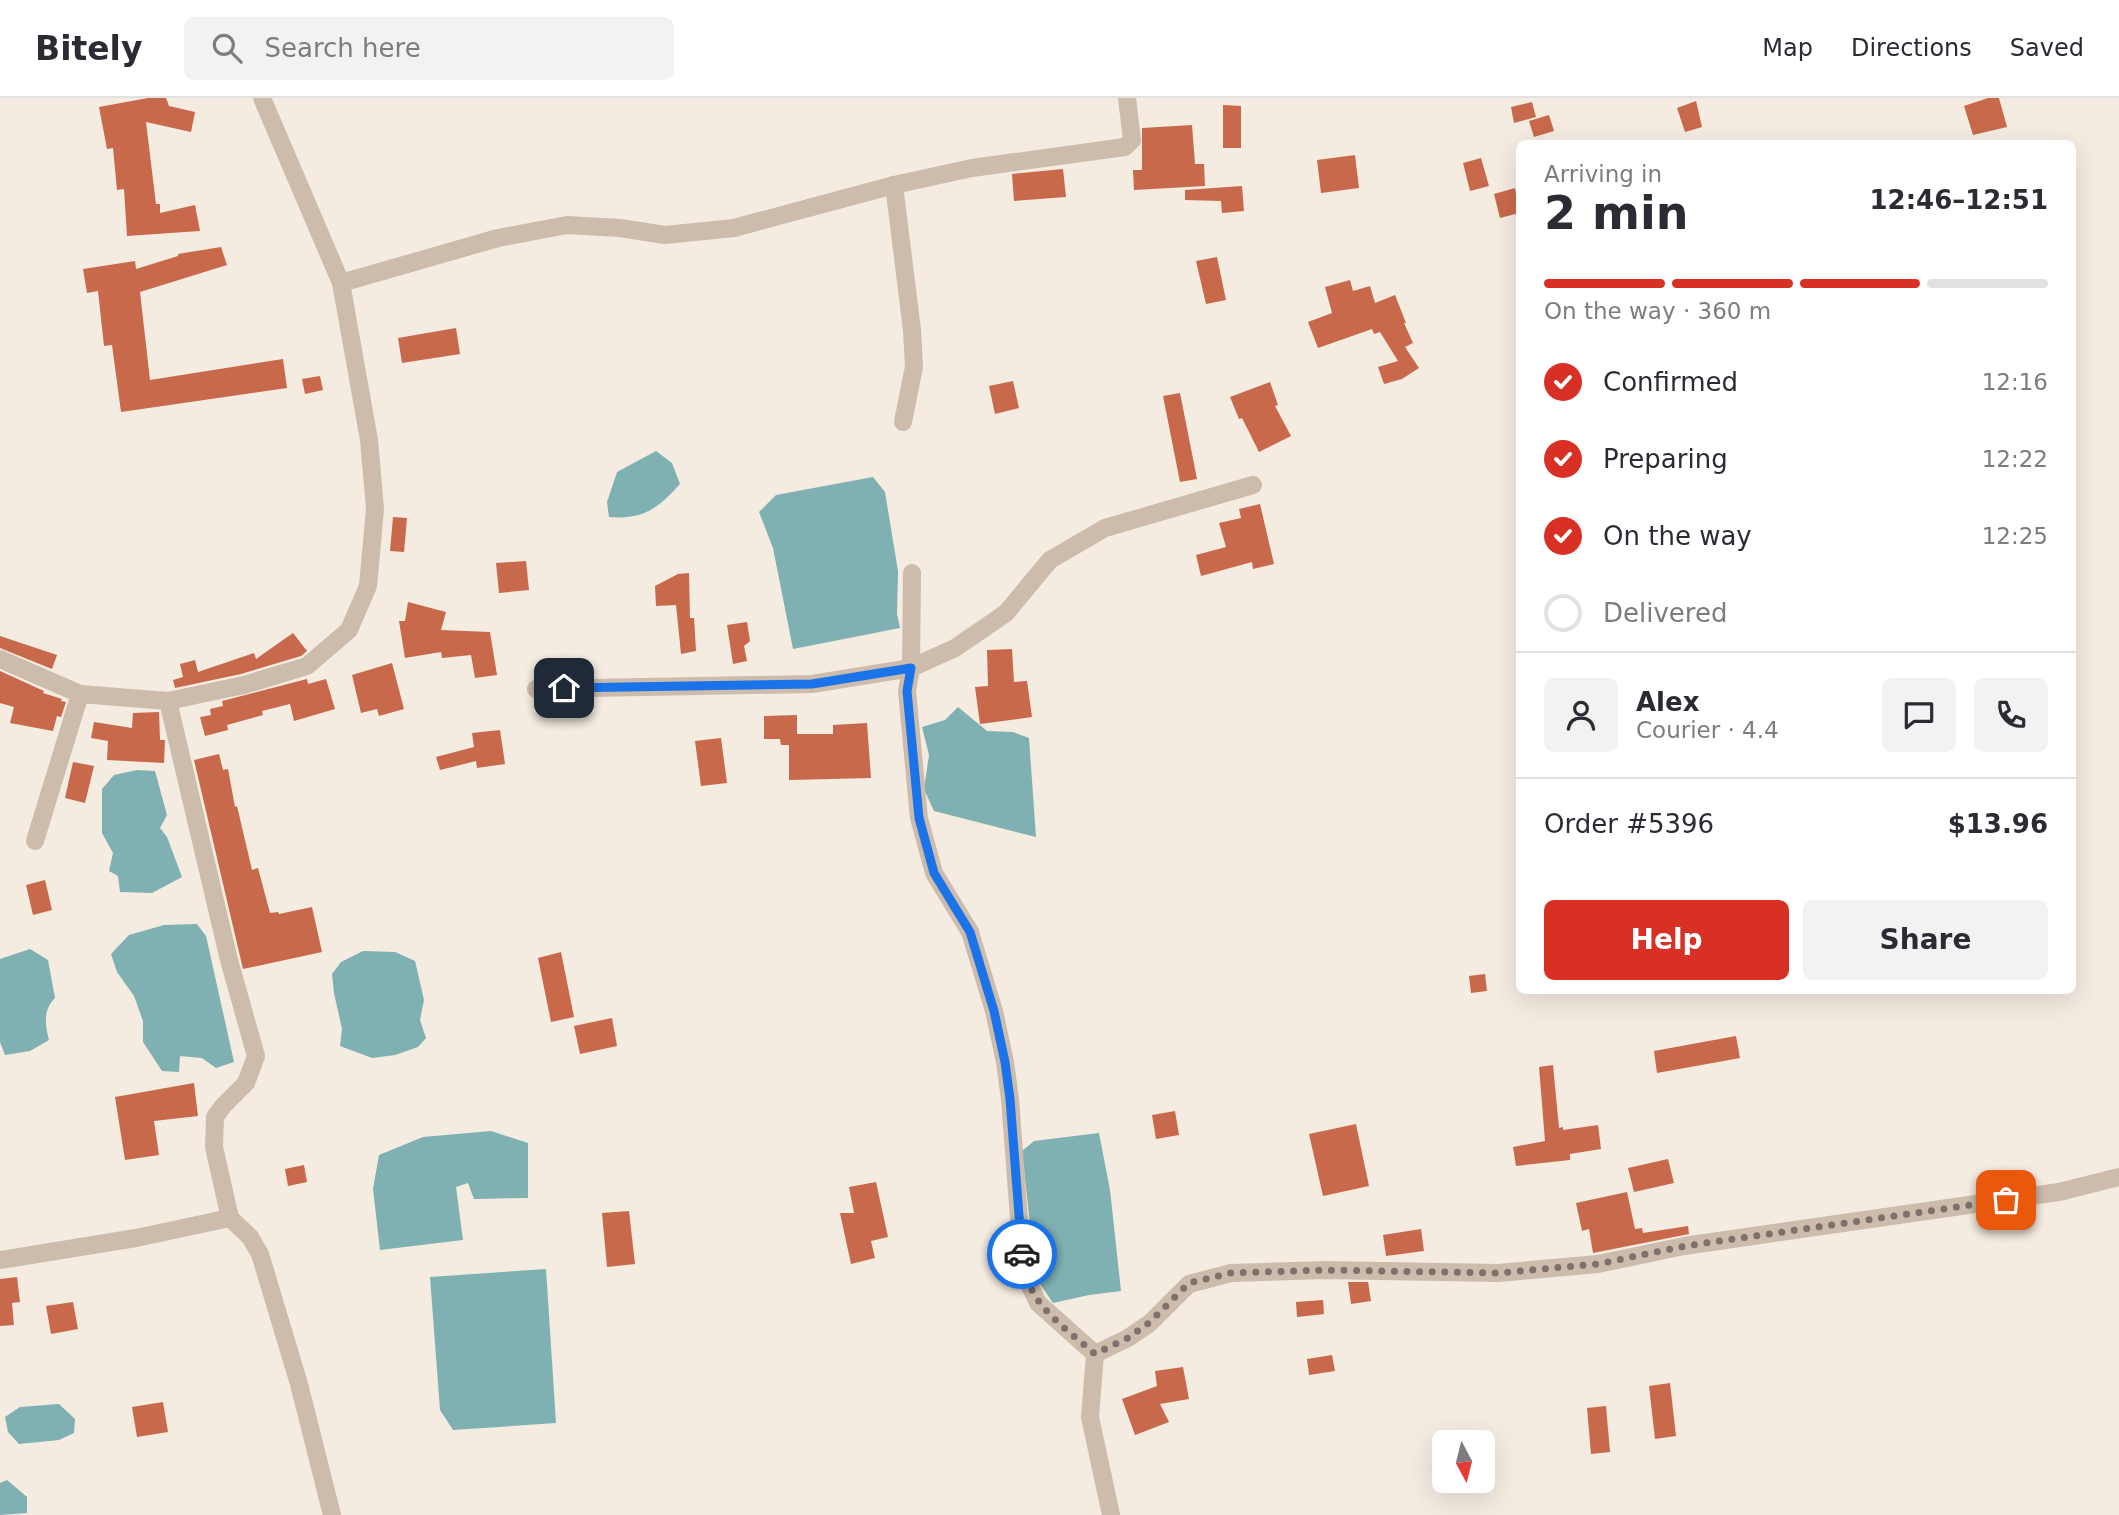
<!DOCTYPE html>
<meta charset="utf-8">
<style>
:root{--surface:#fff;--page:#f2f2f3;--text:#2b2b33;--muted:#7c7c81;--line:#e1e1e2;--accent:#d93025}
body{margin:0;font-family:"DejaVu Sans",sans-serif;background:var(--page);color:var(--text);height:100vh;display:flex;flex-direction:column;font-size:26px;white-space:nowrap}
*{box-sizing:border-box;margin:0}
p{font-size:23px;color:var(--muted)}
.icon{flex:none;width:38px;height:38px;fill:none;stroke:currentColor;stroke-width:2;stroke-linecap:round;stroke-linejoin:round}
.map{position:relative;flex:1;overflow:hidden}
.side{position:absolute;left:1516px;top:42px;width:560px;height:854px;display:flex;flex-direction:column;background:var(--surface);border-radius:10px;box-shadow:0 7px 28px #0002}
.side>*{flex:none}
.needle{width:46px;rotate:173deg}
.buttons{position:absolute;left:1432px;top:1332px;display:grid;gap:14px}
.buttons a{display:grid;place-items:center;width:63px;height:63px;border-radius:10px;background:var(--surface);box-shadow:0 7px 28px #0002;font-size:35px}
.pin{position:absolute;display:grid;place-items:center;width:60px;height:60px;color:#fff;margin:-30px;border-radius:14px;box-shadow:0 4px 10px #0006}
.courier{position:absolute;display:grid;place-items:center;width:70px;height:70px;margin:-35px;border:5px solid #1a73e8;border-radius:50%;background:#fff;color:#222;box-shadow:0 2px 9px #0007}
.headline em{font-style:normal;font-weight:700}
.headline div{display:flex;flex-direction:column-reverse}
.headline{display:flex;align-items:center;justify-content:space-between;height:119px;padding:0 28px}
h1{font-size:46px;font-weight:700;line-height:52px}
.bar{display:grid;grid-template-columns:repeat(4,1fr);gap:10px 7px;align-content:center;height:84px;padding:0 28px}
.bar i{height:9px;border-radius:5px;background:var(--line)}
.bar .selected{background:var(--accent)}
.bar p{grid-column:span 4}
.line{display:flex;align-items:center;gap:18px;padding:0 28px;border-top:2px solid var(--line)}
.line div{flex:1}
.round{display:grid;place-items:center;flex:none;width:74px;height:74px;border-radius:10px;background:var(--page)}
ol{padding:0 28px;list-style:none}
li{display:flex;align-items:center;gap:21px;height:77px}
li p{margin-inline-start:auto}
li .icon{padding:7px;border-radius:50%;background:var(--accent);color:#fff;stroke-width:4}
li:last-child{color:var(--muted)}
li i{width:38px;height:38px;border:4px solid var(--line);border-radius:50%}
.cta{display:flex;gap:14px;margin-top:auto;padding:14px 28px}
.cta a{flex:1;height:80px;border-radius:10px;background:var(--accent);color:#fff;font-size:28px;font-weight:700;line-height:80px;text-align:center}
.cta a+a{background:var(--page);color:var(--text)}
header{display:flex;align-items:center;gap:42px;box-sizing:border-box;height:98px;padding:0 35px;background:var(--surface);border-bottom:2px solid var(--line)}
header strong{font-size:33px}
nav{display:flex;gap:38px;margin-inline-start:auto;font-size:24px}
.search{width:490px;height:63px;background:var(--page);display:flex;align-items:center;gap:18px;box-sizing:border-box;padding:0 24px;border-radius:10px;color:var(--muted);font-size:26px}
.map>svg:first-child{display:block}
</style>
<header>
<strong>Bitely</strong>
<div class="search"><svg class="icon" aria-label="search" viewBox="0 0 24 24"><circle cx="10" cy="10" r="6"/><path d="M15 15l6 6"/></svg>Search here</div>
<nav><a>Map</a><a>Directions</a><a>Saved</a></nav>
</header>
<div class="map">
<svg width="2119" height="1417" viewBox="0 0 2119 1417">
<rect width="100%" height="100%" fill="#f4ebe1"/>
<g fill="#7fb0b2">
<path d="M 656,353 L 672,365 L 680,386 C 658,410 644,422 609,419 L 607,404 L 617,374 Z"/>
<path d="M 873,379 L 885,394 L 898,473 L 897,516 L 900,530 L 793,551 L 773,450 L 759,414 L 776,397 Z"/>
<path d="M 958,609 L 987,633 L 1013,634 L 1029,640 L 1036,739 L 934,713 L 924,691 L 929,657 L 922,629 L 945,622 Z"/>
<path d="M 137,672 L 155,673 L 167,717 L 160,730 L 167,739 L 182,779 L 152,795 L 120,794 L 118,778 L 109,773 L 113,755 L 102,735 L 102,691 L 114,677 Z"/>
<path d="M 197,826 L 206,838 L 234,964 L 216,970 L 202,960 L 180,958 L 179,974 L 162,973 L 143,944 L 143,923 L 134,898 L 117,874 L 111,856 L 129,837 L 164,827 Z"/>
<path d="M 30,851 L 48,862 L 55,900 C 43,912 45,927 49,942 L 30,953 L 5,957 L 0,944 L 0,861 Z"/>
<path d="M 363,853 L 395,854 L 415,863 L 424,902 L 420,922 L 426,940 L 418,949 L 395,957 L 372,960 L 340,948 L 342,931 L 334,895 L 332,876 L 341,864 Z"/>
<path d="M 491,1033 L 528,1045 L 528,1100 L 474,1101 L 468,1085 L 456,1089 L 463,1142 L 380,1152 L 373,1091 L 379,1057 L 423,1039 Z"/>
<path d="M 1099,1035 L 1110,1092 L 1121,1193 L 1089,1197 L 1053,1205 L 1036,1180 L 1022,1053 L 1034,1043 Z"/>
<path d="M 546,1171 L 556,1325 L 453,1332 L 440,1312 L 430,1179 Z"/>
<path d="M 59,1306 L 75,1321 L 74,1335 L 59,1342 L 19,1346 L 8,1334 L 5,1319 L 20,1309 Z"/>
<path d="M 7,1382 L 27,1399 L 27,1415 L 0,1417 L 0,1385 Z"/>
</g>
<g fill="#c8694b">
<path d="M 148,0 L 166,0 L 169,8 L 195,14 L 191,34 L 146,24 L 156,106 L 160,106 L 160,115 L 195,107 L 200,133 L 127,138 L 124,91 L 117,92 L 113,50 L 107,51 L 99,9 Z"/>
<path d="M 1988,0 L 1999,0 L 2007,29 L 1973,37 L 1964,8 Z"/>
<path d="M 1696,3 L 1702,29 L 1685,34 L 1677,10 Z"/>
<path d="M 1532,4 L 1536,19 L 1514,25 L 1511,9 Z"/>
<path d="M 1223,7 L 1241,8 L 1241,50 L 1223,50 Z"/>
<path d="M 1549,17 L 1554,33 L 1534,39 L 1529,23 Z"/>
<path d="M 1192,27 L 1195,66 L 1204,66 L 1205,88 L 1134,92 L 1133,72 L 1142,72 L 1142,30 Z"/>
<path d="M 1355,57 L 1359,90 L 1321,95 L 1317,62 Z"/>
<path d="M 1481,60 L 1489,88 L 1470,93 L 1463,65 Z"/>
<path d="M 1063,71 L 1066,99 L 1014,103 L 1012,76 Z"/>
<path d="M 1242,88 L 1244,113 L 1222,115 L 1221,103 L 1185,102 L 1185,92 Z"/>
<path d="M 1515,90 L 1519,115 L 1500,120 L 1494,96 Z"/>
<path d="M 221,149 L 227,167 L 140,194 L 150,282 L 283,261 L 287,290 L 121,314 L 112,247 L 104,248 L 98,193 L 87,195 L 83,171 L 135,163 L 136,171 L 178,158 L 178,156 Z"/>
<path d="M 1217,159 L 1226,202 L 1206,206 L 1196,163 Z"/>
<path d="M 1350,182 L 1353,193 L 1370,188 L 1375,205 L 1395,197 L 1406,225 L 1404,225 L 1413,245 L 1405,249 L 1419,270 L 1402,281 L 1384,286 L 1378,269 L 1398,263 L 1380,234 L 1374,236 L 1372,231 L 1318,250 L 1308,224 L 1332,215 L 1325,189 Z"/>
<path d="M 456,230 L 460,256 L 402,265 L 398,240 Z"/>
<path d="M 320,278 L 323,292 L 305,296 L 302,281 Z"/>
<path d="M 1013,283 L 1019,310 L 995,316 L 989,288 Z"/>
<path d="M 1270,284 L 1278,307 L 1275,308 L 1291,338 L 1259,354 L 1242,320 L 1239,321 L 1230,299 Z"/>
<path d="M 1180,295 L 1197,381 L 1180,384 L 1163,298 Z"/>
<path d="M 1260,406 L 1274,466 L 1253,471 L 1252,464 L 1201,478 L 1196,457 L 1226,449 L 1219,425 L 1241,420 L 1239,411 Z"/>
<path d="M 393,419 L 407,420 L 404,454 L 390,453 Z"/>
<path d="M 526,463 L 529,492 L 499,495 L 496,465 Z"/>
<path d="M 689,475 L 690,520 L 694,520 L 696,553 L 681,556 L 676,507 L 656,508 L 655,488 L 678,476 Z"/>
<path d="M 408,504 L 446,514 L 441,532 L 490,534 L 497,577 L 475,580 L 471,557 L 442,560 L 441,554 L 405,560 L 399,523 L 405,523 Z"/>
<path d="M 747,524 L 750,543 L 744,548 L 747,563 L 733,566 L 727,527 Z"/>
<path d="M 293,535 L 307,553 L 301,558 L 241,576 L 175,590 L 173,582 L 183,579 L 180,566 L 195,562 L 198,574 L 254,555 L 256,561 Z"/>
<path d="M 0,538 L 57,557 L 52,571 L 0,550 Z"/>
<path d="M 1012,551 L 1014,584 L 1027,583 L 1032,619 L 980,626 L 975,589 L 988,588 L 987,552 Z"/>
<path d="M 392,565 L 404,611 L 379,618 L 377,611 L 361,615 L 352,577 Z"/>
<path d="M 0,573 L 44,593 L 43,595 L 62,601 L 61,603 L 66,604 L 61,619 L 57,618 L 53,633 L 10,625 L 14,609 L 0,605 Z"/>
<path d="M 307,581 L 308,586 L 326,581 L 335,611 L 294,623 L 290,606 L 262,613 L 263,617 L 227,627 L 228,632 L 205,638 L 200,619 L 211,617 L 210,611 L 223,608 L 222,603 Z"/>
<path d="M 159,614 L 160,642 L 165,642 L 164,665 L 107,662 L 108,643 L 91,640 L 94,624 L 132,630 L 133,615 Z"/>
<path d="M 797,617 L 797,636 L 833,636 L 833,627 L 867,625 L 871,680 L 789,682 L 789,647 L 781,647 L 780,641 L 764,641 L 764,618 Z"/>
<path d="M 500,632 L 505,666 L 477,670 L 476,663 L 440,672 L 436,659 L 474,649 L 472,635 Z"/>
<path d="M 721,640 L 727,685 L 701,688 L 695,643 Z"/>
<path d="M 219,656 L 223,672 L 228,671 L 235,709 L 237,708 L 252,772 L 258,770 L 270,815 L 278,814 L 279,816 L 312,809 L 322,854 L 243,871 L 194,662 Z"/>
<path d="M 73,664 L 94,668 L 85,705 L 65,700 Z"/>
<path d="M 45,782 L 52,812 L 33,817 L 26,787 Z"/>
<path d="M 561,854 L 574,919 L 551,924 L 538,860 Z"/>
<path d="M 1485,876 L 1487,893 L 1471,895 L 1469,878 Z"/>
<path d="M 612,920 L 617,948 L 580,956 L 574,928 Z"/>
<path d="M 1736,938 L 1740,960 L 1657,975 L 1654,953 Z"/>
<path d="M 1553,967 L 1559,1030 L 1563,1029 L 1563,1032 L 1598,1027 L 1601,1051 L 1570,1056 L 1570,1062 L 1516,1068 L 1513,1049 L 1545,1043 L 1539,969 Z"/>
<path d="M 194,985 L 198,1018 L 154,1023 L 159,1057 L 125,1062 L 115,999 Z"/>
<path d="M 1175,1013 L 1179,1037 L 1156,1041 L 1152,1017 Z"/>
<path d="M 1356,1026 L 1369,1088 L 1323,1098 L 1309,1036 Z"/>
<path d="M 1668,1061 L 1674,1085 L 1634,1094 L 1628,1070 Z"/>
<path d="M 304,1067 L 307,1084 L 288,1088 L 285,1071 Z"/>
<path d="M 876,1084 L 888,1139 L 871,1143 L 875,1160 L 851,1166 L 840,1115 L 854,1115 L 849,1089 Z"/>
<path d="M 1627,1094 L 1635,1131 L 1642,1130 L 1643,1135 L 1688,1128 L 1689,1136 L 1593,1155 L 1589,1131 L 1582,1133 L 1576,1105 Z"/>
<path d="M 629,1113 L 635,1166 L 607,1169 L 602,1115 Z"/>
<path d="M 1421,1131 L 1424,1153 L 1386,1158 L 1383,1137 Z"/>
<path d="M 17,1179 L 20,1204 L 12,1205 L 14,1227 L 0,1228 L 0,1181 Z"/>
<path d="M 1348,1184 L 1368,1184 L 1371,1203 L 1351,1206 Z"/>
<path d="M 1323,1202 L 1324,1216 L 1297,1219 L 1296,1204 Z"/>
<path d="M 73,1204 L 78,1231 L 51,1236 L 46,1208 Z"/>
<path d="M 1332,1257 L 1335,1273 L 1309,1277 L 1307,1261 Z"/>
<path d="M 1183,1269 L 1189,1301 L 1160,1306 L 1169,1324 L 1135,1337 L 1122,1301 L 1157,1288 L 1155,1273 Z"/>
<path d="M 1670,1285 L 1676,1338 L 1655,1341 L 1649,1288 Z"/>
<path d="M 163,1304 L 168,1334 L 137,1339 L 132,1309 Z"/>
<path d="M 1606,1308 L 1610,1354 L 1591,1356 L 1587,1310 Z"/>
</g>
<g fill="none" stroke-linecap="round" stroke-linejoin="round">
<g stroke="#cdbbac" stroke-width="18">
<path d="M 894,87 L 912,232 L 914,269 L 903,324"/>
<path d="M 341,185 L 498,140 L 567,127 L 620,130 L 665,137 L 734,130 L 894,87 L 972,70 L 1125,49 L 1132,42 L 1127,0"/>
<path d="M 0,561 L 80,596 L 168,603 L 244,587 L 307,568 L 349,532 L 368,488 L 375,411 L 369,342 L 341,185 L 262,0"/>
<path d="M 536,591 L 812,586 L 911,570 L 912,475"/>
<path d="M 168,603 L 229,862 L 256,958 L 246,985 L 223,1008 L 215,1019 L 214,1049 L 230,1120"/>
<path d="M 35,743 L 80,596"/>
<path d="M 0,1162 L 136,1140 L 230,1120 L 250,1139 L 260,1156 L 299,1286 L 332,1417"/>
<path d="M 1095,1256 L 1128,1240 L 1150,1225 L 1189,1186 L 1231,1175 L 1324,1172 L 1498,1175 L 1598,1166 L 1684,1148 L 2059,1094 L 2119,1079"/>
<path d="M 1111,1417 L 1090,1319 L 1095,1256 L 1038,1205 L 1023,1173 L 1010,1001 L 1005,964 L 994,913 L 970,834 L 934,775 L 919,720 L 907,593 L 911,570 L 955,550 L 1006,515 L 1050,462 L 1105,430 L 1253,387"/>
</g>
</g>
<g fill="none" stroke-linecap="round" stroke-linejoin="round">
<path stroke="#7c716b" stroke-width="7" stroke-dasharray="0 12.6" d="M 1022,1156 C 1026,1206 1060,1225 1095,1256 L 1128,1240 L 1150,1224 L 1189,1185 L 1231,1175 L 1324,1172 L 1498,1175 L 1598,1166 L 1685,1148 L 2006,1102"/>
<path stroke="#1a73e8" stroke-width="9" d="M 564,590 L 812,586 L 911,570 L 907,593 L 919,720 L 934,775 L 970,834 L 994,913 L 1005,964 L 1010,1001 L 1022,1156"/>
</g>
</svg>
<div class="buttons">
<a><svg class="needle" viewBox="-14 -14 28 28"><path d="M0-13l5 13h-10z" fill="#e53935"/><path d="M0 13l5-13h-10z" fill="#7c7c81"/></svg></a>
</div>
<div class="pin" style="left:2006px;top:1102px;background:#ea580c"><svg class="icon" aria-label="bag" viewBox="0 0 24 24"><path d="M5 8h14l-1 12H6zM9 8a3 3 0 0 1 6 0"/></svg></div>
<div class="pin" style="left:564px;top:590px;background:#1f2937"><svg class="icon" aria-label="home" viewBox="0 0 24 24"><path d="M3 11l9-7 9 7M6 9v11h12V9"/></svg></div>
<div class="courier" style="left:1022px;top:1156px"><svg class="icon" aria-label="car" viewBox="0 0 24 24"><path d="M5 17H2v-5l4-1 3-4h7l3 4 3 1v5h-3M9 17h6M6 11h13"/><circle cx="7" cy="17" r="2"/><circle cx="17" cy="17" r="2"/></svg></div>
<section class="side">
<div class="headline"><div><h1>2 min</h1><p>Arriving in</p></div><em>12:46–12:51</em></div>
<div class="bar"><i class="selected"></i><i class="selected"></i><i class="selected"></i><i></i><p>On the way · 360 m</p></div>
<ol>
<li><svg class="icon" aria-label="check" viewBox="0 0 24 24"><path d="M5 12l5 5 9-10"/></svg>Confirmed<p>12:16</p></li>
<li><svg class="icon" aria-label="check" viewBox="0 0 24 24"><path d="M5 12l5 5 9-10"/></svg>Preparing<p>12:22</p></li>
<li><svg class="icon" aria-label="check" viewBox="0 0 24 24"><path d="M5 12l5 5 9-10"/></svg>On the way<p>12:25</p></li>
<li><i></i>Delivered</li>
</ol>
<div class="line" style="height:126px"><a class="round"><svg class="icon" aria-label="person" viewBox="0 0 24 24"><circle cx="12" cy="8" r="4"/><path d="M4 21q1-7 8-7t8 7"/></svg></a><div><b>Alex</b><p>Courier · 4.4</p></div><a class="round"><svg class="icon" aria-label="chat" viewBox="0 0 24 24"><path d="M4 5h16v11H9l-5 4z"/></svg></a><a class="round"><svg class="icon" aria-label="phone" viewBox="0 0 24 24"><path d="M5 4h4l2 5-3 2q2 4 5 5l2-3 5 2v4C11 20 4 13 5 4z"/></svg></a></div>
<div class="line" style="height:91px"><div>Order #5396</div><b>$13.96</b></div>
<div class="cta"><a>Help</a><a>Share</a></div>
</section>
</div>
